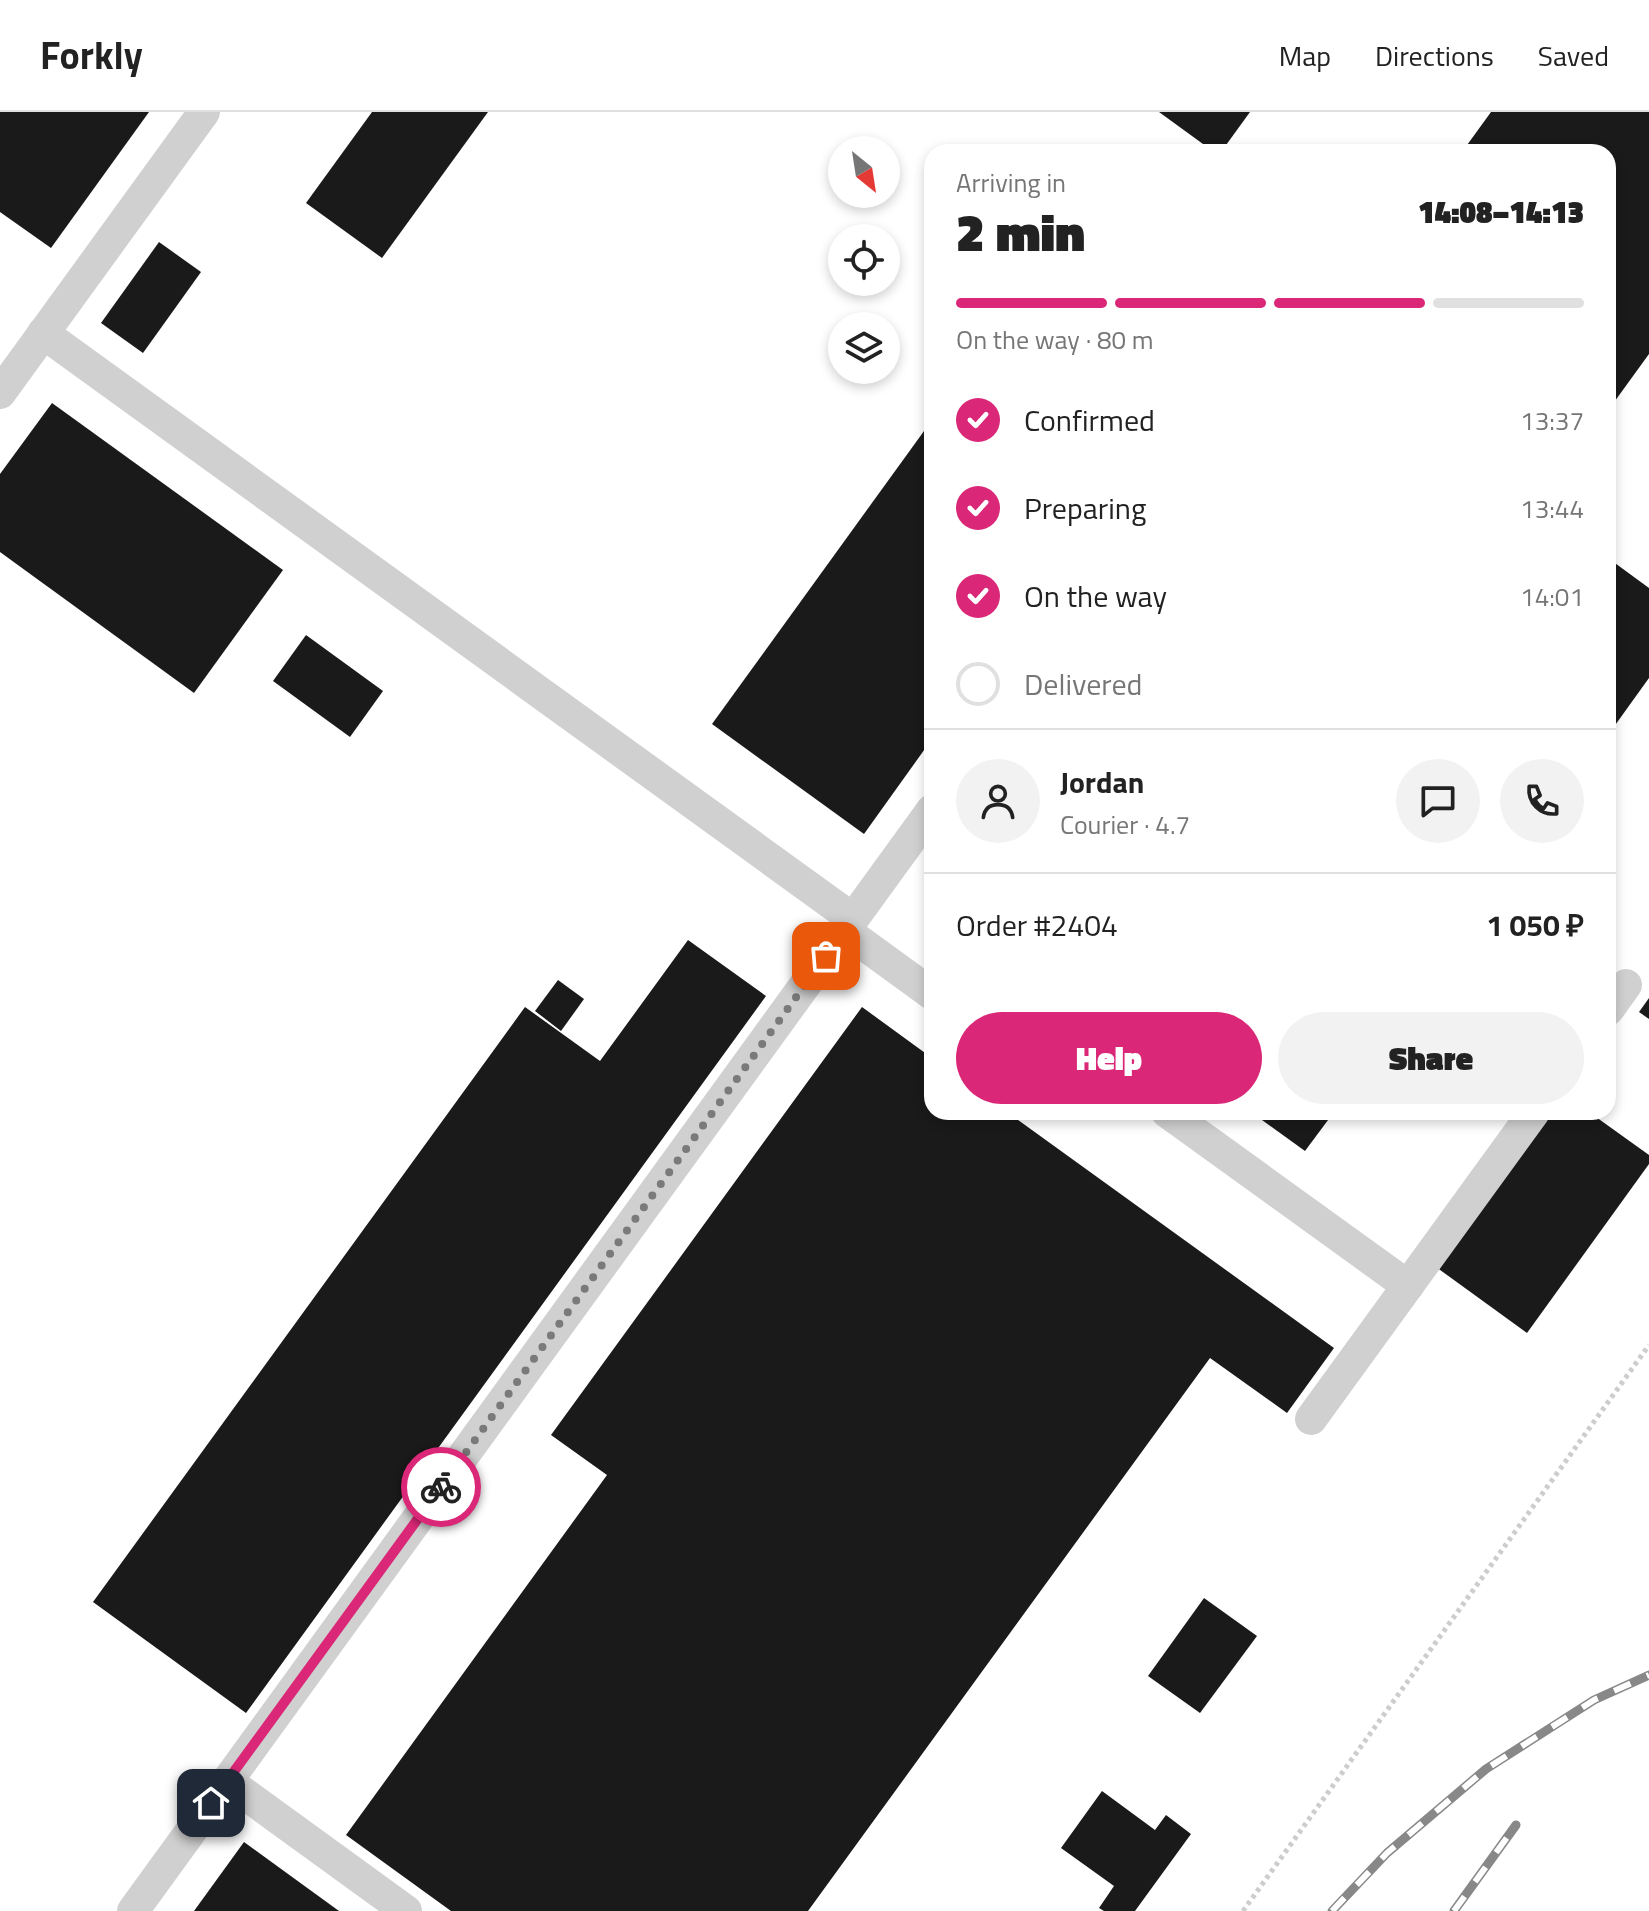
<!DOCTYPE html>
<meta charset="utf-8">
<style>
:root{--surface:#fff;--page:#f2f2f2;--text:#222;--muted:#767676;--line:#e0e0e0;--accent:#db2777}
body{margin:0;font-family:"Titillium Web",sans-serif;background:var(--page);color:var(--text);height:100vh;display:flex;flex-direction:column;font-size:30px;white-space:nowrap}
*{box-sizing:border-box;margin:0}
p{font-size:26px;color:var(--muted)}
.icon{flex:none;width:44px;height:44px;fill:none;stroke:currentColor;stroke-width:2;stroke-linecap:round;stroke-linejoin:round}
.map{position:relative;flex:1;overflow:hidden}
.sheet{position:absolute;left:924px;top:32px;width:692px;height:976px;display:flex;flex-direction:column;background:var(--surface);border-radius:24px;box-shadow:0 4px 12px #0003}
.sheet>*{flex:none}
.needle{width:52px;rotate:150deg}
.buttons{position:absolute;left:828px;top:24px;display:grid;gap:16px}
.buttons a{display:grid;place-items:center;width:72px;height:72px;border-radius:50%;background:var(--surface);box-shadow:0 4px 12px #0003;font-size:40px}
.pin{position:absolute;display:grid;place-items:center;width:68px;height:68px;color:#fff;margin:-34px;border-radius:16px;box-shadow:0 4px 12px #0006}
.courier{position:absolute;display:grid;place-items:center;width:80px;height:80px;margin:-40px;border:6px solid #db2777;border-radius:50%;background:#fff;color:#222;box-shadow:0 2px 10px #0007}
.summary em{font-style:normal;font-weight:800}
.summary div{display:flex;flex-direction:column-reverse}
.summary{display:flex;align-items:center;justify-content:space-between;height:136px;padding:0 32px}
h1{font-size:52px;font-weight:800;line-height:60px}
.bar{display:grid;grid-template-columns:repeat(4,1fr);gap:12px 8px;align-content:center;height:96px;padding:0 32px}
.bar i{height:10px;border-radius:6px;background:var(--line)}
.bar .active{background:var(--accent)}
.bar p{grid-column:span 4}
.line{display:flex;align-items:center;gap:20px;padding:0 32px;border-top:2px solid var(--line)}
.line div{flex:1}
.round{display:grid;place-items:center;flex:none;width:84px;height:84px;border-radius:42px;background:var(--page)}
ol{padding:0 32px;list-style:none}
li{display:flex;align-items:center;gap:24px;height:88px}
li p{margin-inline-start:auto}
li .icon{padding:8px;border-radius:50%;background:var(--accent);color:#fff;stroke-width:4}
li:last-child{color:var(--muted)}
li i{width:44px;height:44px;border:4px solid var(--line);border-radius:50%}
.cta{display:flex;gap:16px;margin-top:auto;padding:16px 32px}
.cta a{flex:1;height:92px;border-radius:48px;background:var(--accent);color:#fff;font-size:32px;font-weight:800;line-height:92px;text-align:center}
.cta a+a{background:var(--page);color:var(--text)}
header{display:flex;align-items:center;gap:48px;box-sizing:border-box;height:112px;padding:0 40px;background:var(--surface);border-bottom:2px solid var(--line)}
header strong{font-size:38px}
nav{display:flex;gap:44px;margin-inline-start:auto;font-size:28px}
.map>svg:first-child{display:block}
</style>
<header>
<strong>Forkly</strong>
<nav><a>Map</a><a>Directions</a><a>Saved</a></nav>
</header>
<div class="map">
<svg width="1649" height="1799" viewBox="0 0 1649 1799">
<rect width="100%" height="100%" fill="#fff"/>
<g fill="#1a1a1a">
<path d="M 0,0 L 149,0 L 51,136 L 0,100 Z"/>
<path d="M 372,0 L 488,0 L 382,146 L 306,91 Z"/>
<path d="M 1159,0 L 1250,0 L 1221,40 L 1214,40 Z"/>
<path d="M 1491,0 L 1649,0 L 1649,242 L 1612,293 L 1608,290 L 1608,40 L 1462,40 Z"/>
<path d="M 159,130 L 201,160 L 143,241 L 101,211 Z"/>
<path d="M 52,291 L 283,458 L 194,581 L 0,440 L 0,362 Z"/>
<path d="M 932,308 L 932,627 L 864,722 L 712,612 Z"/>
<path d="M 1608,446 L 1649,476 L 1649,566 L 1608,623 Z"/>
<path d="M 306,523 L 383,579 L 350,625 L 273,569 Z"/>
<path d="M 688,828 L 766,884 L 246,1601 L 93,1490 L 525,895 L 600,949 Z"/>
<path d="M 558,868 L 584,887 L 561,919 L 535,899 Z"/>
<path d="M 1649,886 L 1649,907 L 1639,900 Z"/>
<path d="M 862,895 L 932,946 L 932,1000 L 1007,1000 L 1334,1236 L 1287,1301 L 1210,1246 L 808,1799 L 451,1799 L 346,1723 L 607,1363 L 551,1323 Z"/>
<path d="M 1251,1000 L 1334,1000 L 1305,1039 Z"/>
<path d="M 1548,1000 L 1589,1000 L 1649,1043 L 1649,1052 L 1527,1221 L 1436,1155 Z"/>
<path d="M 1204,1486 L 1257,1524 L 1200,1601 L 1148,1564 Z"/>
<path d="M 1102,1679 L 1155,1718 L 1166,1703 L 1191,1722 L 1135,1799 L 1104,1799 L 1099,1796 L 1114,1774 L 1061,1736 Z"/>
<path d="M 244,1730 L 339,1799 L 194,1799 Z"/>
</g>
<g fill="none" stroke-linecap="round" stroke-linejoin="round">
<path stroke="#cdcdcd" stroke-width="5" stroke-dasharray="4 4" stroke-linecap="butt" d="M 1243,1799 L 1649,1233"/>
<g stroke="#d0d0d0" stroke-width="32">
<path d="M 43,221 L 853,807"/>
<path d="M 0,281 L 204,0"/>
<path d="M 844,818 L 932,882"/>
<path d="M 1608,898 L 1626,873"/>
<path d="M 1167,1000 L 1408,1174"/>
<path d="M 1311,1307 L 1534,1000"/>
<path d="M 227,1669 L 406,1799"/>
<path d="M 133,1799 L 932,698"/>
</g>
<defs>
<g id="rail">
<path d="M 1332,1799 L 1387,1741 L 1486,1657 L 1594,1588 L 1649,1563"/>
<path d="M 1454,1799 L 1516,1713"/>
</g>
</defs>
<use href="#rail" stroke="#888" stroke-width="9"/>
<use href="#rail" stroke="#fff" stroke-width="6" stroke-dasharray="18" stroke-linecap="butt"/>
</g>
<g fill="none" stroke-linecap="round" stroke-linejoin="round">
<path stroke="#7a7a7a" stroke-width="8" stroke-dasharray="0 14.4" d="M 441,1375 L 826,844"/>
<path stroke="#db2777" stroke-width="10" d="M 211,1691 L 441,1375"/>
</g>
</svg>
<div class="buttons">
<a><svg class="needle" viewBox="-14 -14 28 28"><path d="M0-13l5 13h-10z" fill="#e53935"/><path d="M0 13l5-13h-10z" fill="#767676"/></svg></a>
<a><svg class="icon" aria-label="locate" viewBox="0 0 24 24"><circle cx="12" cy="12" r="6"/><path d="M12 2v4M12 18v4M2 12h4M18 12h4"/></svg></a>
<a><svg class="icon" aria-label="layers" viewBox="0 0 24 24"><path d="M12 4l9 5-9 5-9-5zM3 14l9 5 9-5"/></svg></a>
</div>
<div class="pin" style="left:826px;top:844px;background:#ea580c"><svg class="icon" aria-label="bag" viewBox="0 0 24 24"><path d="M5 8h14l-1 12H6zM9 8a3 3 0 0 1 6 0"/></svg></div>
<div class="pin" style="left:211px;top:1691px;background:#1f2937"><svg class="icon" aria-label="home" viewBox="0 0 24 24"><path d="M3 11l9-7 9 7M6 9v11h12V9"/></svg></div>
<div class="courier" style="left:441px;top:1375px"><svg class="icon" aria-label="bike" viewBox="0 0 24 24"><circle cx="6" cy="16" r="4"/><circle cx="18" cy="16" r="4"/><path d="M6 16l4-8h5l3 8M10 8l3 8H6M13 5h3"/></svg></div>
<section class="sheet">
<div class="summary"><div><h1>2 min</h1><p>Arriving in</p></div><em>14:08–14:13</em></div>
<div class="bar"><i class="active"></i><i class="active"></i><i class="active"></i><i></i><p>On the way · 80 m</p></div>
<ol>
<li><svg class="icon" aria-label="check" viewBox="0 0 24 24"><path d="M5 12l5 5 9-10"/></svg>Confirmed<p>13:37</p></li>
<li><svg class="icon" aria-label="check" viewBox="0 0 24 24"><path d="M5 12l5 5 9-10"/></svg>Preparing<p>13:44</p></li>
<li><svg class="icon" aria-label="check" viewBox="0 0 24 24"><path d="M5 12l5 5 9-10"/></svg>On the way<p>14:01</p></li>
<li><i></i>Delivered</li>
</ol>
<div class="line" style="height:144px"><a class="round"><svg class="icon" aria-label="person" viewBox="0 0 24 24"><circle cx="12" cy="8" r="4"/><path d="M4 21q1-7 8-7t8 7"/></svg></a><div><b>Jordan</b><p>Courier · 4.7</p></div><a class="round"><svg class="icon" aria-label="chat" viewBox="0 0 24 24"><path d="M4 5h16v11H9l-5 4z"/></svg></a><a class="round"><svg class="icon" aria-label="phone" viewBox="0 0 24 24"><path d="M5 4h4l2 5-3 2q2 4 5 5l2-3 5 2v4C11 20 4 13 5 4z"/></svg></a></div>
<div class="line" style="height:104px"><div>Order #2404</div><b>1 050 ₽</b></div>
<div class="cta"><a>Help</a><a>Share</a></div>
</section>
</div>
